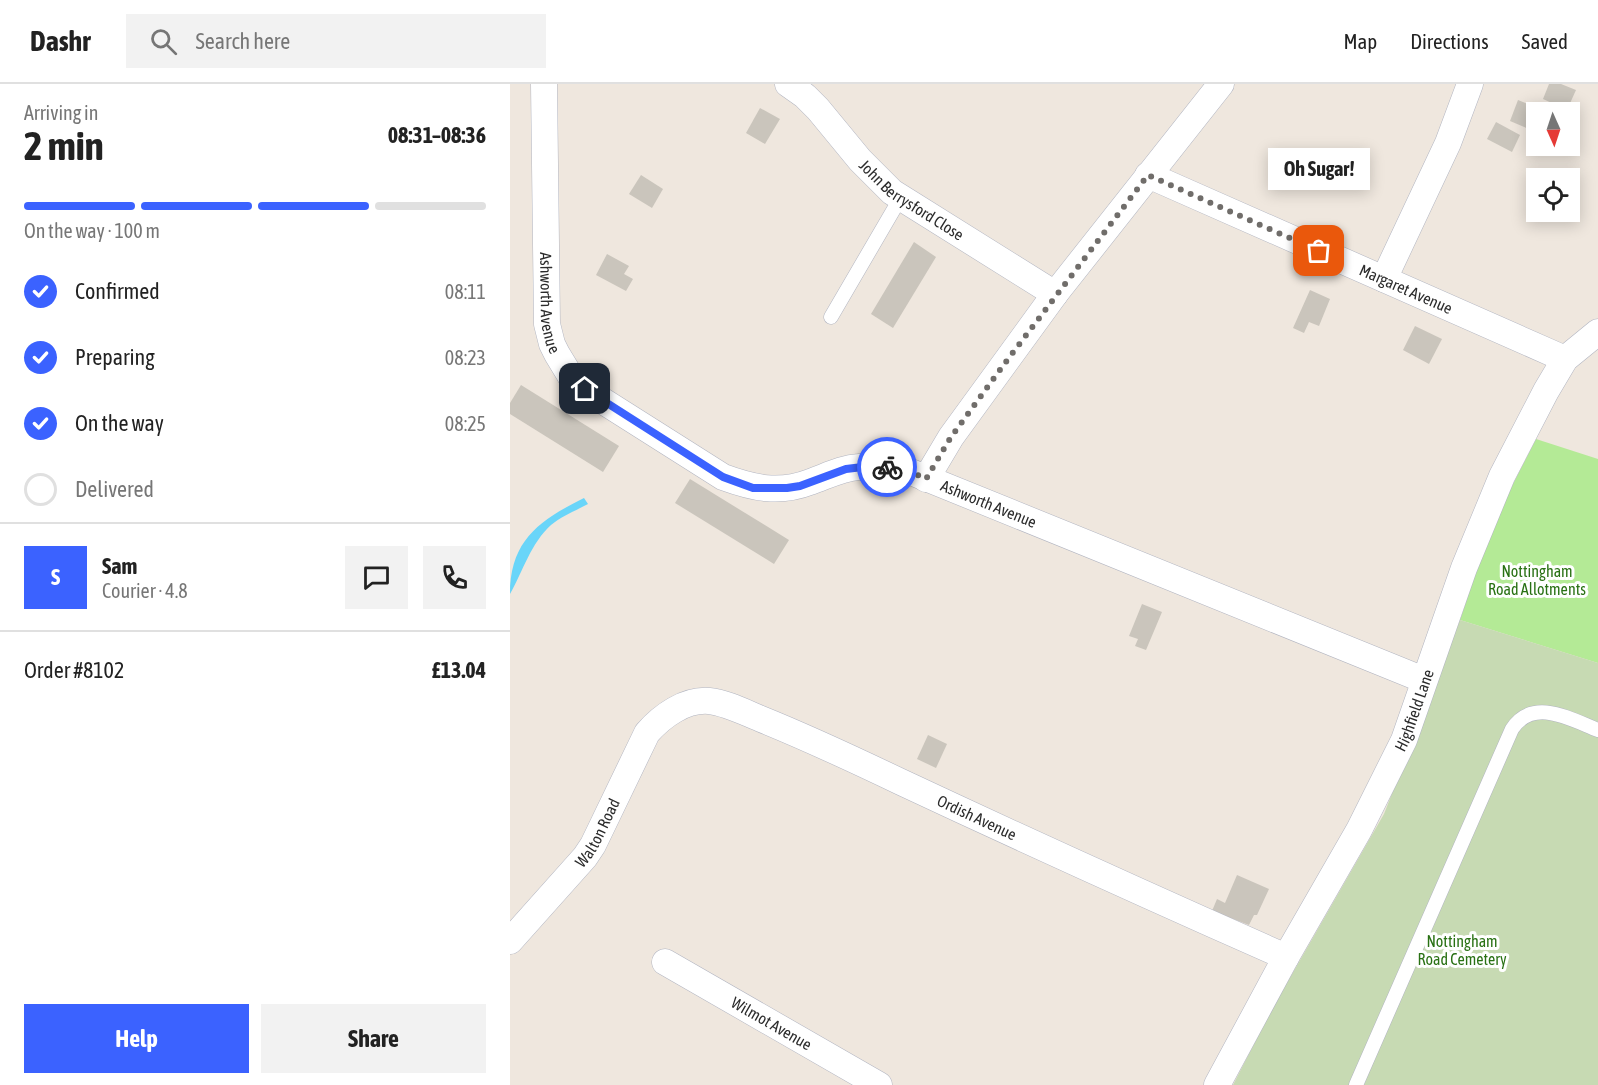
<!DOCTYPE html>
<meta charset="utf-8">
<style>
:root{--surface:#fff;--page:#f2f2f2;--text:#222;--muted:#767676;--line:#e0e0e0;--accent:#3b62ff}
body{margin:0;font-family:"Asap Condensed",sans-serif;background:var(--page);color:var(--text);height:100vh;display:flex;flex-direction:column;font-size:22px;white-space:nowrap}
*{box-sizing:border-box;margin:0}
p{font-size:20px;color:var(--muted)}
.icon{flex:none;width:33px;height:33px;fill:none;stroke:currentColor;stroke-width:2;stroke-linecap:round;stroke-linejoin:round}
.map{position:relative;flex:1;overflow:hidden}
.details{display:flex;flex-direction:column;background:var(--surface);width:510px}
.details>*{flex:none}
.needle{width:39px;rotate:177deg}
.buttons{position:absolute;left:1016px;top:18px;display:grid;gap:12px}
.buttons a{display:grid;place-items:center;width:54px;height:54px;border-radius:0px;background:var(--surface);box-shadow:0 3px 15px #0003;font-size:30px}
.pin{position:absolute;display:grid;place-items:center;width:51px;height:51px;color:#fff;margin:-26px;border-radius:12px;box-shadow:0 3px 9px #0006}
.courier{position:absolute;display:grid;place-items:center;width:60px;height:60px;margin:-30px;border:4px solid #3b62ff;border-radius:50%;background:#fff;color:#222;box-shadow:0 2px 8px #0007}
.bubble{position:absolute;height:42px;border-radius:0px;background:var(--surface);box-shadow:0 3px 15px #0003;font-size:20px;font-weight:700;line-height:42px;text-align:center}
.head em{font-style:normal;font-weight:700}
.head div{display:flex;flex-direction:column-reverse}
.head{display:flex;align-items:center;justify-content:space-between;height:102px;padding:0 24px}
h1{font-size:39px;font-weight:700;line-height:45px}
.bar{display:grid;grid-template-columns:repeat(4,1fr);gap:9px 6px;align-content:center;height:72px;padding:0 24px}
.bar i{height:8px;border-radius:4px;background:var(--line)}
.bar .active{background:var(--accent)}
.bar p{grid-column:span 4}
.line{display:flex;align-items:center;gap:15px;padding:0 24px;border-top:2px solid var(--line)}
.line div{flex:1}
.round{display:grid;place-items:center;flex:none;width:63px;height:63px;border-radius:0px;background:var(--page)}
ol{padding:0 24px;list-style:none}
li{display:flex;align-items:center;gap:18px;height:66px}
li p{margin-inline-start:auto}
li .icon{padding:6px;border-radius:50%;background:var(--accent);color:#fff;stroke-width:4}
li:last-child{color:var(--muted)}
li i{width:33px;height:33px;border:3px solid var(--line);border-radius:50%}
.cta{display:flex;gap:12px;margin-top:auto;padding:12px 24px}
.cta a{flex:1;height:69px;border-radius:0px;background:var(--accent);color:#fff;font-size:24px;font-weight:700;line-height:69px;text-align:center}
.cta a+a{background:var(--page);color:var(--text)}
header{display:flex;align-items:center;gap:36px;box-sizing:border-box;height:84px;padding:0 30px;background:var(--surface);border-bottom:2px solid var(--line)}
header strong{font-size:28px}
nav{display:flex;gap:33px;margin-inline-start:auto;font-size:21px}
.search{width:420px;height:54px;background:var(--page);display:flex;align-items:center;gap:15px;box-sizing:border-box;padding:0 21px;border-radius:0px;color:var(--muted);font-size:22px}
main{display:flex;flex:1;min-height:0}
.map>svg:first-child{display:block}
</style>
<header>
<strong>Dashr</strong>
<div class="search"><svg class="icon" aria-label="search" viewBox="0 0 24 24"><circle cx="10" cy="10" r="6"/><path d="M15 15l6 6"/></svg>Search here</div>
<nav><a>Map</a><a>Directions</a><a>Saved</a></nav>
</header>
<main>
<section class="details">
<div class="head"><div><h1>2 min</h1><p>Arriving in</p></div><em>08:31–08:36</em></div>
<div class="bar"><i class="active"></i><i class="active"></i><i class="active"></i><i></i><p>On the way · 100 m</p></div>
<ol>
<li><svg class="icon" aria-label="check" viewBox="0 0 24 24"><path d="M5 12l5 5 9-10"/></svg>Confirmed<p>08:11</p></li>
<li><svg class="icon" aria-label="check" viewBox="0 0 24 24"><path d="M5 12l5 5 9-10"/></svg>Preparing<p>08:23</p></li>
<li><svg class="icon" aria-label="check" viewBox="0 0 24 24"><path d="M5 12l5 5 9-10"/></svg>On the way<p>08:25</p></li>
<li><i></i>Delivered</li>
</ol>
<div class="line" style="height:108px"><b class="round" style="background:var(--accent);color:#fff">S</b><div><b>Sam</b><p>Courier · 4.8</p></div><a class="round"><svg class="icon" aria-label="chat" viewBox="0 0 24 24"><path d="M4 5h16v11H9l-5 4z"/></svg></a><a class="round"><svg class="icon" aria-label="phone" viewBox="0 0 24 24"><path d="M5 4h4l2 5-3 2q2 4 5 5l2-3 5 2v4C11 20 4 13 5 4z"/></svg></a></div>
<div class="line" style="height:78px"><div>Order #8102</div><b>£13.04</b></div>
<div class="cta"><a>Help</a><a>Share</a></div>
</section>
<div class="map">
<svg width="1088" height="1001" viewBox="0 0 1088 1001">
<rect width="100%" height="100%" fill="#efe7de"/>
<path fill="#b4ea96" d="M 1026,355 L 1088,375 L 1088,579 L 950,536 L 980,445 Z"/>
<path fill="#c7dab3" d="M 950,536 L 1088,579 L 1088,1001 L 723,1001 L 762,925 L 874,730 Z"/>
<path fill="#69d5f9" d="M 74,414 L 78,420 C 65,427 52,432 41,441 C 21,459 13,487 0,510 C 0,456 30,436 74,414 Z"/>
<g fill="#cac5bc">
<path d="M 1039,0 L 1051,0 L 1066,6 L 1057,26 L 1033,15 Z"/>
<path d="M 1008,16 L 1038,28 L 1026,28 L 1026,48 L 1000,37 Z"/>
<path d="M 250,24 L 270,35 L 255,60 L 236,49 Z"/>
<path d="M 986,38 L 1010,51 L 1002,68 L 977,55 Z"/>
<path d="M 131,91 L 153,105 L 142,124 L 119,110 Z"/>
<path d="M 404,158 L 426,173 L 383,244 L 361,230 Z"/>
<path d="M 97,170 L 119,182 L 114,190 L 123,195 L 116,207 L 86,191 Z"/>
<path d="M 800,206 L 820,215 L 809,242 L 799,238 L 794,249 L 783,244 Z"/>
<path d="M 905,242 L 932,255 L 919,280 L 893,266 Z"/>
<path d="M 11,301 L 109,362 L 93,388 L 0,330 L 0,319 Z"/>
<path d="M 180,395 L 279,456 L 264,480 L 165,419 Z"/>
<path d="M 632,520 L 652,528 L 636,566 L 625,562 L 628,555 L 619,552 Z"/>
<path d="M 418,651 L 437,660 L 426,684 L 407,675 Z"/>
<path d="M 727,791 L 759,805 L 747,831 L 744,831 L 739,841 L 702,827 L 707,815 L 715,819 Z"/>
</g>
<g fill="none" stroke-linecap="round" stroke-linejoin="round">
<defs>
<g id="service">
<path d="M 321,233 L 391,113"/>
<path d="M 846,1001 L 1002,645 C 1023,613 1060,635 1088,646"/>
</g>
<g id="minor">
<path id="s1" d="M 34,0 L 37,240 L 42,260 L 47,270 L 61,293 L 69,300 L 93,317 L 213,393 C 243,404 269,410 300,398 C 317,392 332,384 349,383 C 367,381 384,384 401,388 L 914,596"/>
<path id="s2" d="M 278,0 L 295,12 L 308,25 L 350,76 L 382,108 L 545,210"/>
<path id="s3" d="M 638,91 L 1055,275"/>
<path d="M 874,195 L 938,59 L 960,0"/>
<path d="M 416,395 L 441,353 L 545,210 L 711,0"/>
<path id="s4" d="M 0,857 L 75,773 L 83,761 L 137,649 C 152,632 175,615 199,617 C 217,619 234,628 251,635 C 298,654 345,676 391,698 C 519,758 647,816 776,873"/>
<path id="s5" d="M 155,878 L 369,1001"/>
<path id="s6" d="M 707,1001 L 776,873 L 849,746 L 894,656 L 954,484 L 992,392 L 1036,307 L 1055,275 L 1088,248"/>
</g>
</defs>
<use href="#service" stroke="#b2b5c1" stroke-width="15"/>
<use href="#minor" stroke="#b2b5c1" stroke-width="27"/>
<use href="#service" stroke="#fff" stroke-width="14"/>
<use href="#minor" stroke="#fff" stroke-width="26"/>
</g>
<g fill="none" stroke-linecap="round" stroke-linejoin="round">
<path stroke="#706d6a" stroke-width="6" stroke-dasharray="0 10.8" d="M 377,383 L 401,388 L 416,395 L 441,353 L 498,275 L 638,91 L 809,167"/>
<path stroke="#3b62ff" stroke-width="8" d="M 75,305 L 213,393 L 243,404 L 277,404 L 290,402 L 336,385 L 361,382 L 377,383"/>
</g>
<g text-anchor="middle" stroke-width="6" stroke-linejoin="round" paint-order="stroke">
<g font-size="16" fill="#2c2c2c" stroke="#fff">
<text dy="6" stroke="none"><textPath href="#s2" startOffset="171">John Berrysford Close</textPath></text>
<text dy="6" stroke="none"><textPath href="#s3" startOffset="282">Margaret Avenue</textPath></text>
<text dy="6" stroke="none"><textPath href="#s1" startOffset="219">Ashworth Avenue</textPath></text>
<text dy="6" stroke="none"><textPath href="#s1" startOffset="758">Ashworth Avenue</textPath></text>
<text dy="6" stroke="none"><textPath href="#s6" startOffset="424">Highfield Lane</textPath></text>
<text dy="6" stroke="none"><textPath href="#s4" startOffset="616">Ordish Avenue</textPath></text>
<text dy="6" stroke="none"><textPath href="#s4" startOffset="140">Walton Road</textPath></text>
<text dy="6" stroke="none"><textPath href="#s5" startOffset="123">Wilmot Avenue</textPath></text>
</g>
<g font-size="16" fill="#297114" stroke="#fff">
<text x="1027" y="493">Nottingham<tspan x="1027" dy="18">Road Allotments</tspan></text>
<text x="952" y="863">Nottingham<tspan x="952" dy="18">Road Cemetery</tspan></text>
</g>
</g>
</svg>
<div class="buttons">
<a><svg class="needle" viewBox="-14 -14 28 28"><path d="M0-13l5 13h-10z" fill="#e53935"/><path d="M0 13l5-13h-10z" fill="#767676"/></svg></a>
<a><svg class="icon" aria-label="locate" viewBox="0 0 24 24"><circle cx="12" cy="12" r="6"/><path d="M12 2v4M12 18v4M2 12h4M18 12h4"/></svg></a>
</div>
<div class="pin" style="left:809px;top:167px;background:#ea580c"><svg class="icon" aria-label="bag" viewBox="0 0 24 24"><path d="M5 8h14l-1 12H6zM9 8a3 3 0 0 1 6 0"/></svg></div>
<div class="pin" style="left:75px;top:305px;background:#1f2937"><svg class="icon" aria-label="home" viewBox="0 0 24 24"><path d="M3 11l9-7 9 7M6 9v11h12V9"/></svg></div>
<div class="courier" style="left:377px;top:383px"><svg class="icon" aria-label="bike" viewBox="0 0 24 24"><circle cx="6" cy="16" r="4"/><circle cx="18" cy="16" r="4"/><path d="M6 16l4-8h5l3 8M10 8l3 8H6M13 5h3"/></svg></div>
<div class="bubble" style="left:758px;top:64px;width:102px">Oh Sugar!</div>
</div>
</main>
